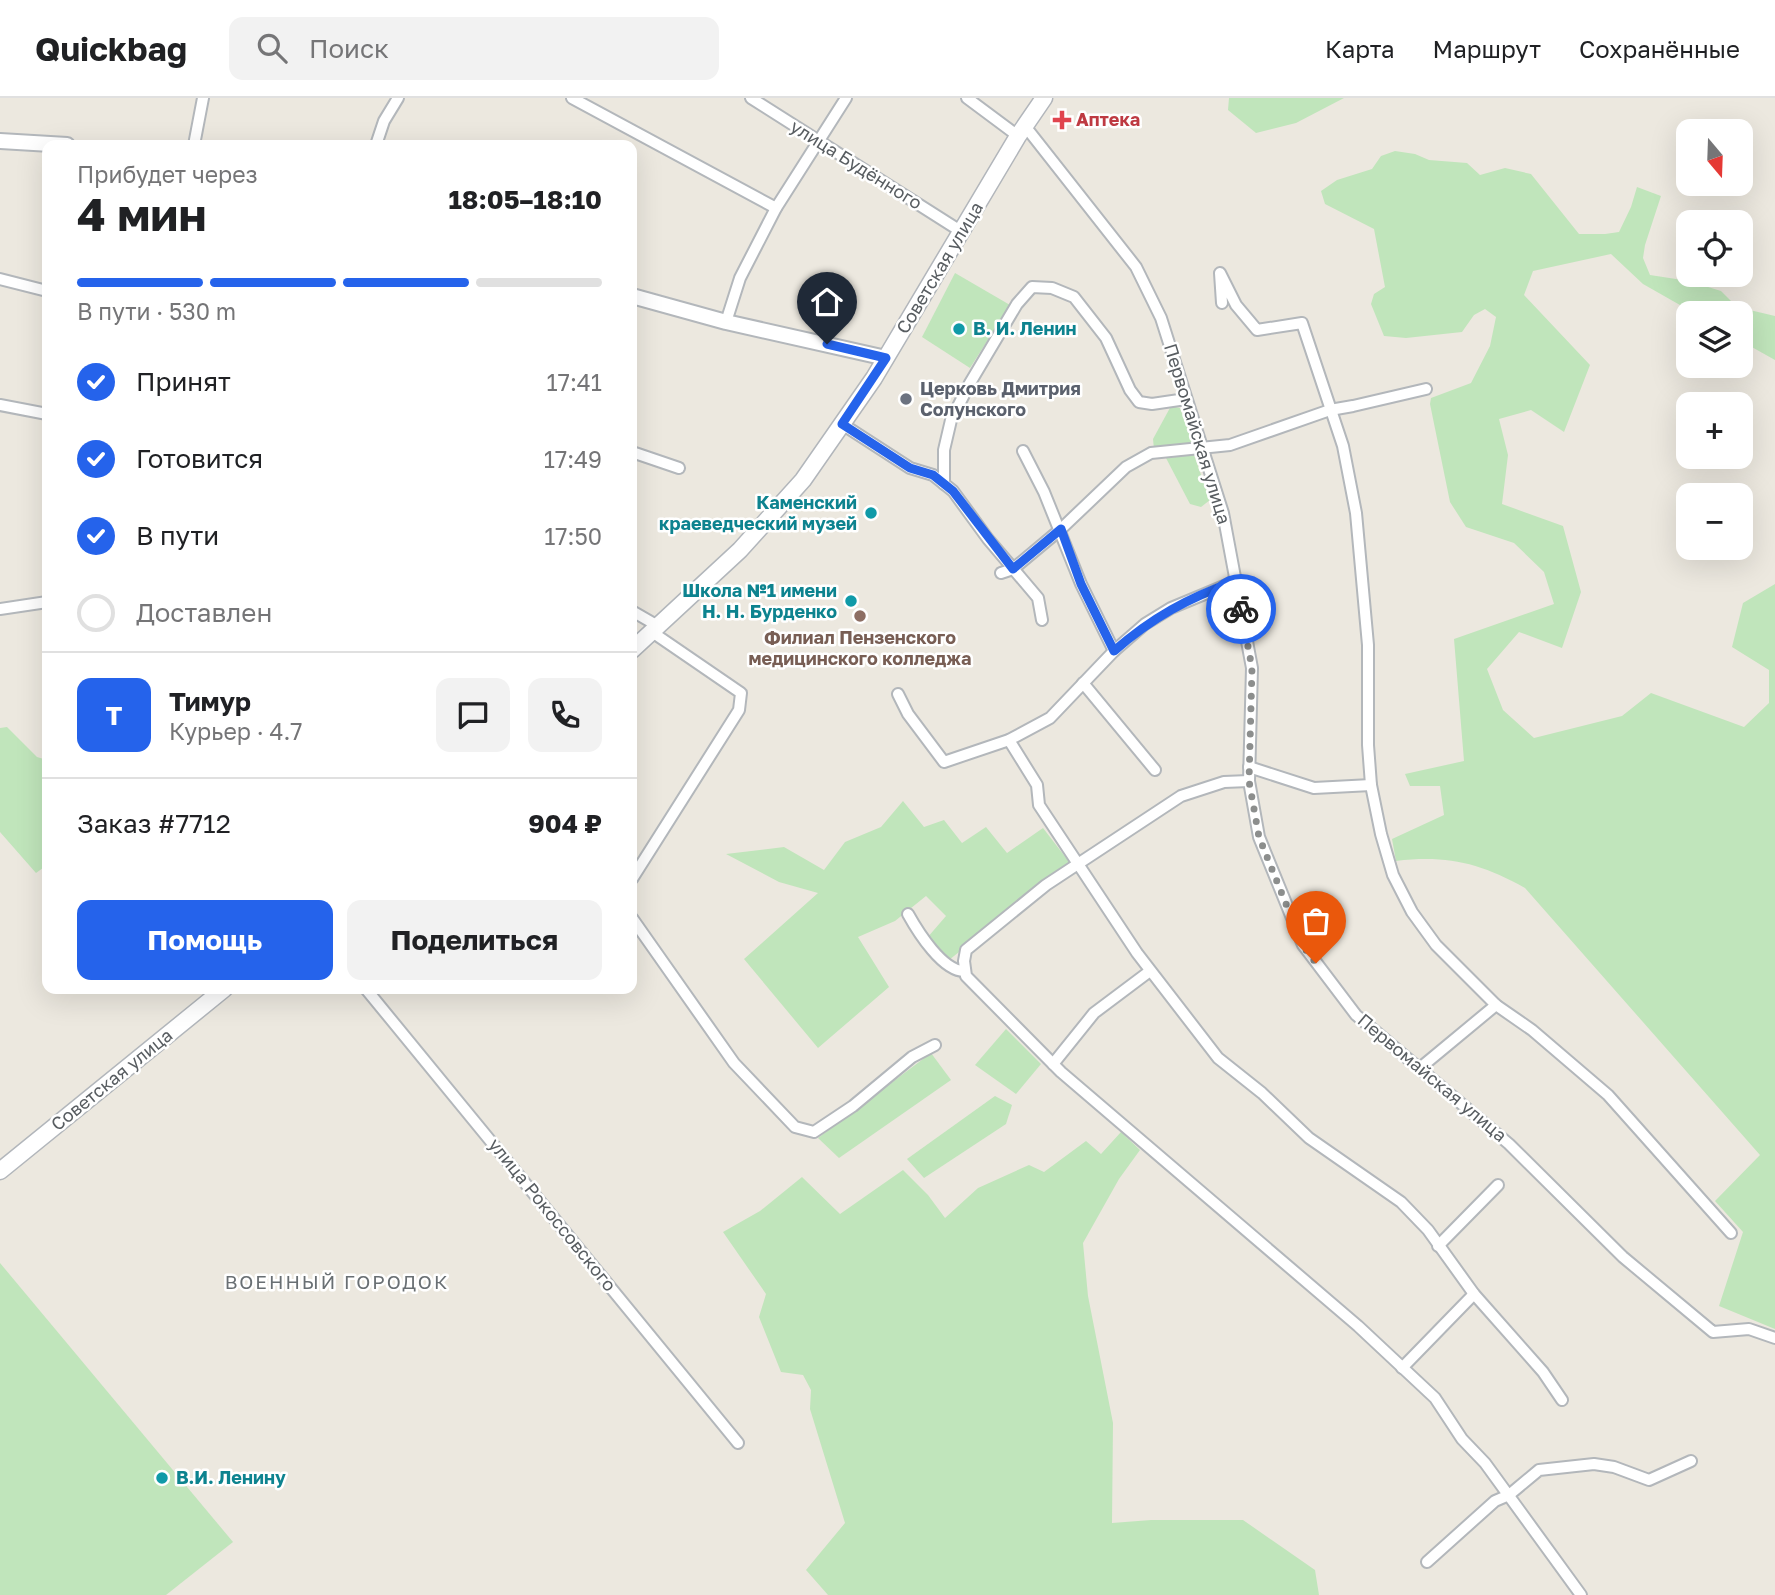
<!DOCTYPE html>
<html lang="ru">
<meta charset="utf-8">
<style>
:root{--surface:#fff;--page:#f2f2f2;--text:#202124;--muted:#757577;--line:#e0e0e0;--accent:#2563eb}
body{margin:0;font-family:"Golos Text",sans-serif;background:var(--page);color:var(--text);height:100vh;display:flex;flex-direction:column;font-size:26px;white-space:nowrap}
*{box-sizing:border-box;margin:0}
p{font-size:23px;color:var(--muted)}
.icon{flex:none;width:38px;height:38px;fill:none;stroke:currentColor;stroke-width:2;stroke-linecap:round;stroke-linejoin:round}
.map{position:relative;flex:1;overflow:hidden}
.panel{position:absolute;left:42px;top:42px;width:595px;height:854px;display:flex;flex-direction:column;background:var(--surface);border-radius:14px;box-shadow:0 7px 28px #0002}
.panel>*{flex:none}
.needle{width:46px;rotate:161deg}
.fabs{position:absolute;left:1676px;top:21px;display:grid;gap:14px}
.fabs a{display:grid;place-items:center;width:77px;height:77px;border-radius:14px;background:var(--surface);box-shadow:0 7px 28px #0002;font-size:35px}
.pin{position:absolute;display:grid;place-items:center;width:60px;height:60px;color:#fff;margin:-72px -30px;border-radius:50% 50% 50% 0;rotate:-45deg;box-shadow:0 0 7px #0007}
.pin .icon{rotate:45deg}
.courier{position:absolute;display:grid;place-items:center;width:70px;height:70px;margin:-35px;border:5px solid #2563eb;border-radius:50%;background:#fff;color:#222;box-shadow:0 2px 9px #0007}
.overview em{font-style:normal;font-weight:700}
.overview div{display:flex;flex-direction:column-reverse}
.overview{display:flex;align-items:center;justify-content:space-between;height:119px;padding:0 35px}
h1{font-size:46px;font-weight:700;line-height:52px}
.bar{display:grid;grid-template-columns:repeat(4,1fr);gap:10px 7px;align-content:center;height:84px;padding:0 35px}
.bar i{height:9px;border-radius:5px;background:var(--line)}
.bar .active{background:var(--accent)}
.bar p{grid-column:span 4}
.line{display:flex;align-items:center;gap:18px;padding:0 35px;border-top:2px solid var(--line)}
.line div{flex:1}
.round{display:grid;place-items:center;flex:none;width:74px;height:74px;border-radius:14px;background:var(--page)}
ol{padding:0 35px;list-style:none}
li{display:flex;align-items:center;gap:21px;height:77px}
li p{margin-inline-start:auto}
li .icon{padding:7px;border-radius:50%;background:var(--accent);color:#fff;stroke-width:4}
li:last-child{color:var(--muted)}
li i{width:38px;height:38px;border:4px solid var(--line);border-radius:50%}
.cta{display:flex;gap:14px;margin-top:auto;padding:14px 35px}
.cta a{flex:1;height:80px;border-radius:14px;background:var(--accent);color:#fff;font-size:28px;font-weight:700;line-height:80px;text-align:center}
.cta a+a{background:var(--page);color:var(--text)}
header{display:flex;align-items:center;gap:42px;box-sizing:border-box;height:98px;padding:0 35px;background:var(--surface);border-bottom:2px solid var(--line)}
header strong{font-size:33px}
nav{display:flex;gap:38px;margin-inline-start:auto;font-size:24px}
.search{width:490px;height:63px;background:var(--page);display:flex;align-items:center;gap:18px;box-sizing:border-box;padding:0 24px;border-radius:14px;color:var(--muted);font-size:26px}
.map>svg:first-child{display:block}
</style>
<header>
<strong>Quickbag</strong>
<div class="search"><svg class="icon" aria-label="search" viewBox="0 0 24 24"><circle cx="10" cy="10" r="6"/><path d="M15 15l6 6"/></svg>Поиск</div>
<nav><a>Карта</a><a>Маршрут</a><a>Сохранённые</a></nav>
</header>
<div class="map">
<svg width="1775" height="1497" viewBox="0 0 1775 1497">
<rect width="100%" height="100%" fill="#ece8df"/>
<g fill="#c0e5bb">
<path d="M 1229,0 L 1344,0 L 1296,25 L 1256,35 L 1228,12 Z"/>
<path d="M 1395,53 L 1415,56 L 1429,62 L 1467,65 L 1480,77 L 1505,70 L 1531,76 L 1579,136 L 1605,136 L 1619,134 L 1631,109 L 1637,89 L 1661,98 L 1645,147 L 1643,160 L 1650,177 L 1689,183 L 1721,193 L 1737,209 L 1775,218 L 1775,262 L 1741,243 L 1741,215 L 1694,215 L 1643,186 L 1611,156 L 1533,173 L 1524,197 L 1590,267 L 1564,334 L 1531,312 L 1499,321 L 1508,357 L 1502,406 L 1563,428 L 1581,494 L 1562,550 L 1519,534 L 1487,571 L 1503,612 L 1534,640 L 1622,618 L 1651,595 L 1744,629 L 1769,605 L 1769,572 L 1732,549 L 1743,505 L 1775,486 L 1775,1231 L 1719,1208 L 1743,1134 L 1715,1103 L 1760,1057 L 1525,790 C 1480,765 1447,757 1396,763 L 1392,741 L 1444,717 L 1440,688 L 1410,688 L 1405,676 L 1464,663 L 1454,541 L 1554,506 L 1544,474 L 1514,445 L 1466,429 L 1450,404 L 1430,306 L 1431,300 L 1471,285 L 1490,248 L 1496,219 L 1485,211 L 1474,217 L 1462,234 L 1406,240 L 1384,238 L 1371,206 L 1374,196 L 1385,189 L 1374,131 L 1325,106 L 1321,93 L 1337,82 L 1372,71 L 1381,58 Z"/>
<path d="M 955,175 L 1010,207 L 970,270 L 922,239 Z"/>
<path d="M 1171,308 L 1180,310 L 1194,348 L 1154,351 L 1153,341 Z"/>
<path d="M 1194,357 L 1210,402 L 1201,409 L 1190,406 L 1166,360 Z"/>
<path d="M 7,629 L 37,659 L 47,662 L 47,767 L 36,775 L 0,734 L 0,630 Z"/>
<path d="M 903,703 L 924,729 L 944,722 L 962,745 L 986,729 L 1007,755 L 1043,730 L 1070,765 L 949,862 L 927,840 L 946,818 L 926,798 L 895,823 L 858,839 L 889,889 L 818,950 L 744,861 L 818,795 L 779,784 L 726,756 L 784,749 L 824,772 L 845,744 L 881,729 Z"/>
<path d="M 1006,931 L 1041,966 L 1016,996 L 975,967 Z"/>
<path d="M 931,955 L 951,982 L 839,1060 L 818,1040 Z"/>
<path d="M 995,998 L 1012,1007 L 1006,1026 L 924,1080 L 907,1061 Z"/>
<path d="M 1121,1034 L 1140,1052 L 1119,1081 L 1083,1145 L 1088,1198 L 1113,1325 L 1112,1425 L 1151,1422 L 1243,1422 L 1315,1472 L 1319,1497 L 828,1497 L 806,1472 L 845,1425 L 810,1311 L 811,1292 L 803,1277 L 781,1274 L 759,1219 L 766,1196 L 723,1134 L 760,1113 L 802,1079 L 840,1116 L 903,1072 L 928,1097 L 945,1120 L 978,1090 L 1029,1067 L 1044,1074 L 1086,1043 L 1101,1056 Z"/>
<path d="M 0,1165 L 233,1444 L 166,1497 L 0,1497 Z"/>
</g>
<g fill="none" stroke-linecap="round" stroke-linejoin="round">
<defs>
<g id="minor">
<path d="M 572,0 L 776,110"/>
<path d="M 751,0 L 962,134"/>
<path d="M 967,0 L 1018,38"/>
<path d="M 1025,28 L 1136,169 L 1161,220 L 1223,415 L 1252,570 L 1249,683 L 1259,739 L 1303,847 L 1356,917 L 1509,1046 L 1623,1159 L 1713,1234 L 1749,1231 L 1775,1240"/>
<path d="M 194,47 L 203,0"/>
<path d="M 376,47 L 384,23 L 398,0"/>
<path d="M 0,181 L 47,193"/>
<path d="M 1222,205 L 1220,175 L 1236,207 L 1257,232 L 1302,225 L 1343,348 L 1356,415 L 1368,547 L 1368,647 L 1371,687 L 1381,736 L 1393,777 L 1412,814 L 1436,847 L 1496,907 L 1532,932 L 1608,997 L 1731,1135"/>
<path d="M 726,224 L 740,180 L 776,110 L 846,0"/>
<path d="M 0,307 L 47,316"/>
<path d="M 842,326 L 910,370 L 933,377 L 953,393 L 988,441 L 1038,500 L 1042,522"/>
<path d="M 1023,353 L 1044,394 L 1081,486 L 1114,553"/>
<path d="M 632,354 L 679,370"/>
<path d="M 944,386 L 944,352 L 951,322 L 970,285 L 1017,206 L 1032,189 L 1052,190 L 1074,199 L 1106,240 L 1130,292 L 1139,304 L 1152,306 L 1186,301"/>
<path d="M 1001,475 L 1013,471 L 1061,431 L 1126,369 L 1151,355 L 1230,347 L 1330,312 L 1353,308 L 1426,291"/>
<path d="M 0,511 L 47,504"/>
<path d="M 632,513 L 658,528"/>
<path d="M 1083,585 L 1155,672"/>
<path d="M 898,596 L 908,616 L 944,664 L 1009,642 L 1050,620 L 1114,553 L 1145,526 L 1171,510 L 1236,483"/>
<path d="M 1009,642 L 1037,687 L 1039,707 L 1137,855 L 1218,960 L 1262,995 L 1309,1040 L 1401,1104 L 1428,1132 L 1474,1196 L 1543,1274 L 1562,1302"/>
<path d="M 1249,669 L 1314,690 L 1371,687"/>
<path d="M 1249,683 L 1224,684 L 1181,698 L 1046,787 L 966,852 L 964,863 L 966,878 L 1061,974 L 1358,1228 L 1435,1300 L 1462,1341 L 1485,1365 L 1581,1497"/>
<path d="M 632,781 L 739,612 L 741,595 L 652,534"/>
<path d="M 908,816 C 918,834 943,874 965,873"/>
<path d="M 632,820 L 734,965 L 795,1029 L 814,1034 L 853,1008 L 912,959 L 935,947"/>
<path d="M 366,891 L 738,1345"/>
<path d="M 1053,966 L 1094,915 L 1150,873"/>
<path d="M 1420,970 L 1496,907"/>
<path d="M 1438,1148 L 1498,1087"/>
<path d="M 1402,1270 L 1474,1196"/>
<path d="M 1427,1464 L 1495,1403 L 1509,1397 L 1539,1372 L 1594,1366 L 1614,1369 L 1649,1382 L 1691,1363"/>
</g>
<g id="tertiary">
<path d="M 0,43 L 67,47"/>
<path d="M 632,198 L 726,224 L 886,260"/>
</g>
<g id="secondary">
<path d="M 632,552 L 740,452 L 803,382 L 874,280 L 1018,38 L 1044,0"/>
<path d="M 0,1073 L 224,891"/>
</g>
</defs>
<use href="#minor" stroke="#b3b7bb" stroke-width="14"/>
<use href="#tertiary" stroke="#b3b7bb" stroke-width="18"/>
<use href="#secondary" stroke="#b2b6bb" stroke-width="19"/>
<use href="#minor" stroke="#fff" stroke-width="10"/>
<use href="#tertiary" stroke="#fff" stroke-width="14"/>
<use href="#secondary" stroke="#fff" stroke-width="16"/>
</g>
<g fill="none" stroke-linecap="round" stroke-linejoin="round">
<path stroke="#8c8e8d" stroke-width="7" stroke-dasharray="0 12.6" d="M 1241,511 L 1252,570 L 1249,683 L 1259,739 L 1303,848 L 1316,865"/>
<path stroke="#2563eb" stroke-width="9" d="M 827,246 L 886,260 L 842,326 L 910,370 L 933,377 L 953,393 L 1013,471 L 1061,431 L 1081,486 L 1114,553 C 1153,519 1188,500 1236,483 L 1241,511"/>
</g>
<path fill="#e0444e" stroke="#fff" stroke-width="2.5" d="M1058.5 11.5h7v7h7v7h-7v7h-7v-7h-7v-7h7z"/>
<g fill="#0f9aa8" stroke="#fff" stroke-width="2.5">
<circle cx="959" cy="231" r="7"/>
<circle cx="871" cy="415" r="7"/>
<circle cx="851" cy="503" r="7"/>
<circle cx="162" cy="1380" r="7"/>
</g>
<circle fill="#6b7280" stroke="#fff" stroke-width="2.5" cx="906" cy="301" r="7"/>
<circle fill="#8d6e63" stroke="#fff" stroke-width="2.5" cx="860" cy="518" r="7"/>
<g text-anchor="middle" stroke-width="5" stroke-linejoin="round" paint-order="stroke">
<g font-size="18" font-weight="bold" fill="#be3a42" stroke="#fff" text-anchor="start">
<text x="1076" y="28">Аптека</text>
</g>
<g font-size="18" fill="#585d61" stroke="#fff">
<text transform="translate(856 67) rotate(32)" y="6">улица Будённого</text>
<text transform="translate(940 170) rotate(-59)" y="6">Советская улица</text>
<text transform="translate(1197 336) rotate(73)" y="6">Первомайская улица</text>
<text transform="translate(1432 980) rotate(40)" y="6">Первомайская улица</text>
<text transform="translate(112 982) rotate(-39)" y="6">Советская улица</text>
<text transform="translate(552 1117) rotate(51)" y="6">улица Рокоссовского</text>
</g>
<g font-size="18" font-weight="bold" fill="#0d838f" stroke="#fff" text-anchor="start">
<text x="973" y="237">В. И. Ленин</text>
<text x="857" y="411" text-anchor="end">Каменский<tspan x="857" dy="21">краеведческий музей</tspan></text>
<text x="837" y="499" text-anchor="end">Школа №1 имени<tspan x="837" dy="21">Н. Н. Бурденко</tspan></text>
<text x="176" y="1386">В.И. Ленину</text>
</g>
<g font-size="18" font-weight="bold" fill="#5b616d" stroke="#fff" text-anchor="start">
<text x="920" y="297">Церковь Дмитрия<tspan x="920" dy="21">Солунского</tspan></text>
</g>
<g font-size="18" font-weight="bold" fill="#785e54" stroke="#fff">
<text x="860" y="546">Филиал Пензенского<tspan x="860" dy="21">медицинского колледжа</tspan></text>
</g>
<g font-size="19" letter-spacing="2" fill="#696f73" stroke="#fff">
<text x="337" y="1191">ВОЕННЫЙ ГОРОДОК</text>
</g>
</g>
</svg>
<div class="fabs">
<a><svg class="needle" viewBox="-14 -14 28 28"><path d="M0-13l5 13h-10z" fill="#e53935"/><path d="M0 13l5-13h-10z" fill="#757577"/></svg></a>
<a><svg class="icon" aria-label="locate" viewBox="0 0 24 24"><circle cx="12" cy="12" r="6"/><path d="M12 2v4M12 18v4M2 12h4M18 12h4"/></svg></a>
<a><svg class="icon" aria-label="layers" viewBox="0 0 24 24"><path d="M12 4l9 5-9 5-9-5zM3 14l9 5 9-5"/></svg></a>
<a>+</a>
<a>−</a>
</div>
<div class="pin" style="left:1316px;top:865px;background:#ea580c"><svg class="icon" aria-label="bag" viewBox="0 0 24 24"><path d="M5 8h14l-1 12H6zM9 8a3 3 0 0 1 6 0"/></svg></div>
<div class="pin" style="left:827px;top:246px;background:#1f2937"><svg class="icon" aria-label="home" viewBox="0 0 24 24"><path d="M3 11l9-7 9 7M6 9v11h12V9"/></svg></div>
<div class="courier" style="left:1241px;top:511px"><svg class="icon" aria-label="bike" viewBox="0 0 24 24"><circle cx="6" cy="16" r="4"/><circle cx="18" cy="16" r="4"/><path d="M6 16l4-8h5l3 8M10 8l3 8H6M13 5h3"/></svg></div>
<section class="panel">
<div class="overview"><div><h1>4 мин</h1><p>Прибудет через</p></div><em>18:05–18:10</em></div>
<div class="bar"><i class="active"></i><i class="active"></i><i class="active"></i><i></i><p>В пути · 530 m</p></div>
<ol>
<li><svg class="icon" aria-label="check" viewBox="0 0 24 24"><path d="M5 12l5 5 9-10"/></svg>Принят<p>17:41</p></li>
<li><svg class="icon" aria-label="check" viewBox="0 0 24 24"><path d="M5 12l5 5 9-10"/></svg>Готовится<p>17:49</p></li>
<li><svg class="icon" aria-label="check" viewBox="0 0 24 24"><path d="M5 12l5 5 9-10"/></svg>В пути<p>17:50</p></li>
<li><i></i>Доставлен</li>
</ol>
<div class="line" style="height:126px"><b class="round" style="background:var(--accent);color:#fff">Т</b><div><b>Тимур</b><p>Курьер · 4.7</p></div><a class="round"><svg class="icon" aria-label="chat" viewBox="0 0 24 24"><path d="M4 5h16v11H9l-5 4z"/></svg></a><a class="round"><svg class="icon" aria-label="phone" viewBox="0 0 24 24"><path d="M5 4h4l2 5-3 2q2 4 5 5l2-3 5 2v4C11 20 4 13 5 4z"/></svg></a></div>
<div class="line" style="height:91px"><div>Заказ #7712</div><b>904 ₽</b></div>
<div class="cta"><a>Помощь</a><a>Поделиться</a></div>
</section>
</div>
